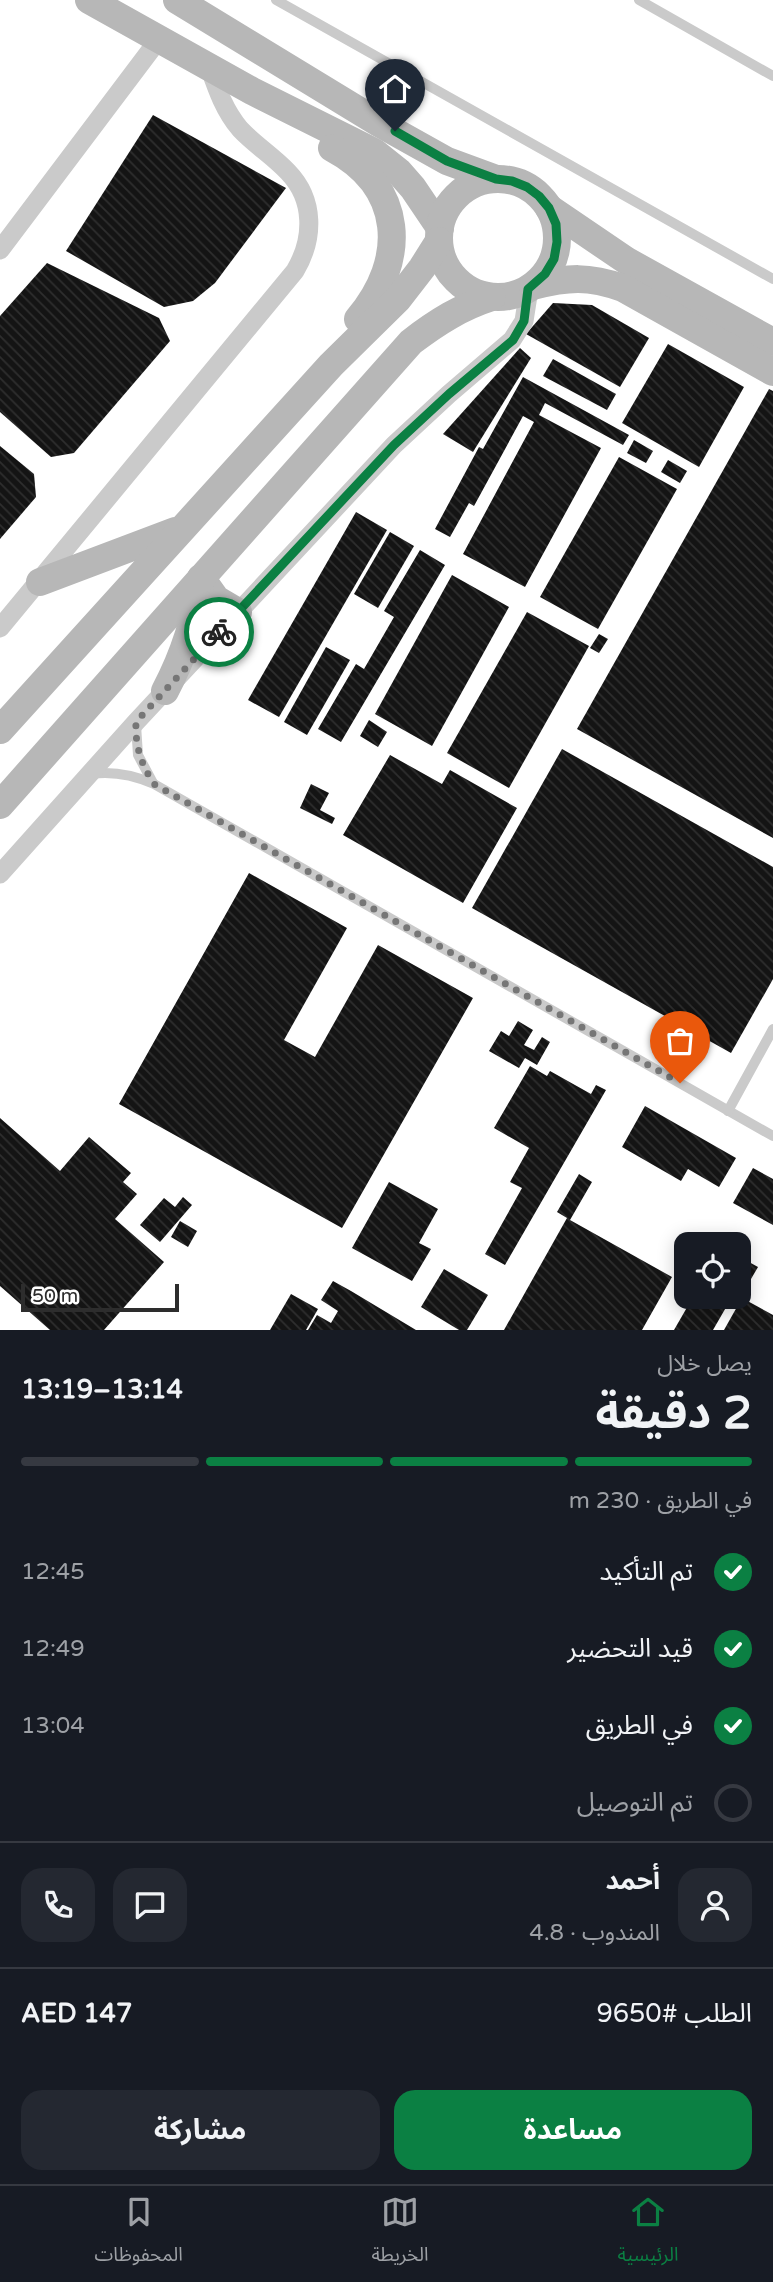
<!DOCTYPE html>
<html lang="ar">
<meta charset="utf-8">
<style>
:root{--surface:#171b24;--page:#242831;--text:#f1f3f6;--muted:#9ea1a6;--line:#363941;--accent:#0b8043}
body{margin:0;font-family:"Varela Round","Noto Sans Arabic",sans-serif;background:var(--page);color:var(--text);direction:rtl;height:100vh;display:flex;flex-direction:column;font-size:26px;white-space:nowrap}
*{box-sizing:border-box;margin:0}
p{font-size:23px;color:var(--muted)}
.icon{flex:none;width:38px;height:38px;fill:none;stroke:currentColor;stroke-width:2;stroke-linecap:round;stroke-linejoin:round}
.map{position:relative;height:1330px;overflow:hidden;direction:ltr}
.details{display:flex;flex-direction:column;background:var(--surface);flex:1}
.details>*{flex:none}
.controls{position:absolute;left:674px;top:1232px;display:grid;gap:14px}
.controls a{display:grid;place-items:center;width:77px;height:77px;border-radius:14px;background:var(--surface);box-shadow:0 4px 18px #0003;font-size:35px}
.scale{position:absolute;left:21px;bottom:18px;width:158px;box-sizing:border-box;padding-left:7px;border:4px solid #2d2d2d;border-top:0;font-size:19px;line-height:24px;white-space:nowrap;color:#2d2d2d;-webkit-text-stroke:5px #fff;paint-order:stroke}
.pin{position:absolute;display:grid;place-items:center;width:60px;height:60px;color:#fff;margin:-72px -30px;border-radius:50% 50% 50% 0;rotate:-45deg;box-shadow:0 0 7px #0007}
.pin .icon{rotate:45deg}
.courier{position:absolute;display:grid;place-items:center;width:70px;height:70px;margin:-35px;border:5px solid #0b8043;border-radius:50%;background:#fff;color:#222;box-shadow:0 2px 9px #0007}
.head em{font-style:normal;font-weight:700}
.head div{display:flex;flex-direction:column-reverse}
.head{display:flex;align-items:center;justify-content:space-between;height:119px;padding:0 21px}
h1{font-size:46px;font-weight:700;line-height:52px}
.bar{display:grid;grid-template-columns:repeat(4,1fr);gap:10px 7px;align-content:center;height:84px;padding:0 21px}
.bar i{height:9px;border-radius:5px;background:var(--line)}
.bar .active{background:var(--accent)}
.bar p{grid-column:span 4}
.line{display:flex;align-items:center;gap:18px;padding:0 21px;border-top:2px solid var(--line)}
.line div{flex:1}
.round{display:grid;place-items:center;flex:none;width:74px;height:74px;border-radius:21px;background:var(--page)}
ol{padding:0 21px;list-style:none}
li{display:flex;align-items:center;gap:21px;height:77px}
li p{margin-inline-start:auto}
li .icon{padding:7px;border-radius:50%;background:var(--accent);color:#fff;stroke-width:4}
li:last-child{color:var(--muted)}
li i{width:38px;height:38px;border:4px solid var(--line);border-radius:50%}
.primary-button{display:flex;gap:14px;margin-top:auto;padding:14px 21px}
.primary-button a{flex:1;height:80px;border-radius:21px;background:var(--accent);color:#fff;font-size:28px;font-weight:700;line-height:80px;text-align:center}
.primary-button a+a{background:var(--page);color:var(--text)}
.tabs{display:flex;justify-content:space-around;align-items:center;height:98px;border-top:2px solid var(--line);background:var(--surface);font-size:19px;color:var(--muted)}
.tabs a{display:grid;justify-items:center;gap:4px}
.tabs .active{color:var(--accent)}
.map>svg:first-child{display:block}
</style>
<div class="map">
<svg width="773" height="1330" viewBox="0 0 773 1330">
<defs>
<pattern id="building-back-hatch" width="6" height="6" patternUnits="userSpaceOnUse" patternTransform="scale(1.75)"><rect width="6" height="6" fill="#141414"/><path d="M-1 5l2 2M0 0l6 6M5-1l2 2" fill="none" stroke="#2e2e2e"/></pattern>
</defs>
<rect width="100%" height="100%" fill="#fff"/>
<g fill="url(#building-back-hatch)">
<path d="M 153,115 L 286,188 L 215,283 L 193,301 L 164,307 L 66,251 Z"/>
<path d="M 47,263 L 159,318 L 170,341 L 74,453 L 51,457 L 0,412 L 0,316 Z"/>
<path d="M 553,303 L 592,305 L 649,338 L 620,387 L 526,334 Z"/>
<path d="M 668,344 L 744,387 L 699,467 L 622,423 Z"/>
<path d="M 520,348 L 531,358 L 473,452 L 443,434 Z"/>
<path d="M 553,359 L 616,394 L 607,410 L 543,376 Z"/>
<path d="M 523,377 L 629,435 L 623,445 L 545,403 L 539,415 L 601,448 L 525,587 L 463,554 L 534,422 L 523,416 L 474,506 L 469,503 L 450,537 L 435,529 L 479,447 L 483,449 Z"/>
<path d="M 769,389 L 773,391 L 773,838 L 577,729 Z"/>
<path d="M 634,440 L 653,451 L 646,463 L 627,453 Z"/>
<path d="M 0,446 L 34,474 L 36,497 L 0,539 Z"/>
<path d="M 619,457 L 677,489 L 598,629 L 540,597 Z"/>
<path d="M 668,460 L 687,471 L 680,483 L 661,472 Z"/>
<path d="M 356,512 L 387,530 L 279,717 L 248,700 Z"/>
<path d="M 390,532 L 414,546 L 378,608 L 354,594 Z"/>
<path d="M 420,550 L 445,565 L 341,742 L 318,729 L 356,664 L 364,669 L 394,617 L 384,611 Z"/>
<path d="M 452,575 L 509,607 L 432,746 L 375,714 Z"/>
<path d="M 527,612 L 589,646 L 509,788 L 447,753 Z"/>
<path d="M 599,634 L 608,639 L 599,653 L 590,648 Z"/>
<path d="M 326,647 L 350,660 L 307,735 L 284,722 Z"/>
<path d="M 369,720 L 387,732 L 378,747 L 360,736 Z"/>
<path d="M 562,749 L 773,867 L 773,979 L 731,1053 L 472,908 Z"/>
<path d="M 390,755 L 442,784 L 450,770 L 517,808 L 463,903 L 343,835 Z"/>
<path d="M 311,784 L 329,793 L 320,810 L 335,818 L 332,824 L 300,808 Z"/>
<path d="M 249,873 L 347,928 L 284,1040 L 315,1057 L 378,945 L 473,998 L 342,1228 L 119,1104 Z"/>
<path d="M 518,1021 L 533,1030 L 524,1045 L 534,1050 L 542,1037 L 550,1042 L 537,1065 L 525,1058 L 519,1068 L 489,1051 L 501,1031 L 509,1036 Z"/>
<path d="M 530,1066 L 547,1076 L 550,1071 L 591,1094 L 596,1085 L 606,1090 L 505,1265 L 485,1254 L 522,1188 L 510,1182 L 529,1148 L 494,1128 Z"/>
<path d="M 645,1106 L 736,1158 L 719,1187 L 688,1169 L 681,1181 L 622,1147 Z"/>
<path d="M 0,1118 L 60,1171 L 89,1137 L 131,1173 L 123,1182 L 137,1194 L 115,1219 L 164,1262 L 104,1330 L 50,1330 L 0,1286 Z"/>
<path d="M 753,1168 L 773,1179 L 773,1225 L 733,1203 Z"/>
<path d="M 579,1174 L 592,1182 L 570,1220 L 672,1277 L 642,1330 L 504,1330 L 567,1218 L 557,1212 Z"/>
<path d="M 389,1182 L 438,1209 L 419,1243 L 431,1249 L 412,1281 L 352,1248 Z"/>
<path d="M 183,1197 L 192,1205 L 160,1242 L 140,1225 L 164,1198 L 175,1207 Z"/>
<path d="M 180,1221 L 197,1231 L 188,1247 L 171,1237 Z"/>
<path d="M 738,1256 L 758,1267 L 751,1279 L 738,1272 Z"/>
<path d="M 444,1269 L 488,1295 L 467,1330 L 459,1330 L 421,1307 Z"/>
<path d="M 333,1281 L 351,1291 L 416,1330 L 308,1330 L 317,1315 L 331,1323 L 338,1311 L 321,1300 Z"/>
<path d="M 291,1294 L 318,1309 L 306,1330 L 270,1330 Z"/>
<path d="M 693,1297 L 732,1297 L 713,1330 L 674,1330 Z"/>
<path d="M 742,1298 L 773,1315 L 773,1330 L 724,1330 Z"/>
</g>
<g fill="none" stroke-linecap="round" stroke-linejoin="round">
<g stroke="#cacaca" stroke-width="10">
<path d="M 276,0 L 773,279"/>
<path d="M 639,0 L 773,76"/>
<path d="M 136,725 L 138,755 L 153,783"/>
<path d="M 92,774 C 114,771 133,775 154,784 L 773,1136"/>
<path d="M 728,1111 L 773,1029"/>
</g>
<g stroke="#cacaca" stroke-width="19">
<path d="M 0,250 L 159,39"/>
<path d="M 0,628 L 295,271 C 314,239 315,200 288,172 C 273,156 255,145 240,129 C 224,110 217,89 209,66"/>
<path d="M 0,874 L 136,722 L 394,445 L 449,394 L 512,340 L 524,321 L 529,289"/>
</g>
<g stroke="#b7b7b7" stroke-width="28">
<path d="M 89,0 L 252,91 L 374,152 L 399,172 L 413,188 L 440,228"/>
<path d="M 177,0 L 379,123 L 447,161 L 496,179"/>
<path d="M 332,148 C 405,187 408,260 358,319"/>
<circle cx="498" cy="238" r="59"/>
<path d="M 549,208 L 627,261 L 773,342"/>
<path d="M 533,286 C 569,277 588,276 623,288 L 773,372"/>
<path d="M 201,578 L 216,599 L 238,612"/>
<path d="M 40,582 L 175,531"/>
<path d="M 165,691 C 184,655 196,619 201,578"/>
<path d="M 0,730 L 331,365 L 398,299 L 422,268 L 439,241"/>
<path d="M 0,805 L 411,342 C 437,322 461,307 492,297"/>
</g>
</g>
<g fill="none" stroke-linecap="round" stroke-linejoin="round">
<path stroke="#767676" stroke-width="7" stroke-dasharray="0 12.6" d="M 219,632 L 136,722 C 135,746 141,764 154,784 L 680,1083"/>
<path stroke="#0b8043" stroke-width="9" d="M 219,632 L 394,445 L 449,394 L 513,340 L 524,321 L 528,289 L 545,274 L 554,259 L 557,242 L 556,224 L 549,208 L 539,196 L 527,187 L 512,181 L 496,179 L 447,161 L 395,131"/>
</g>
</svg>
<div class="controls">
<a><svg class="icon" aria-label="locate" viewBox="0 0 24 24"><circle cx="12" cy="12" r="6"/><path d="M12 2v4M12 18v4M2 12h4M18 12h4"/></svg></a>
</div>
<div class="scale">50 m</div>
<div class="pin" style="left:680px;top:1083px;background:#ea580c"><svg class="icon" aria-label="bag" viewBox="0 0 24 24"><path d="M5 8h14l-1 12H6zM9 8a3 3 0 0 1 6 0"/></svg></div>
<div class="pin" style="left:395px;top:131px;background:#1f2937"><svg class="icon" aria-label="home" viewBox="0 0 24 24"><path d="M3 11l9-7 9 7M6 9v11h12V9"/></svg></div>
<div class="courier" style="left:219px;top:632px"><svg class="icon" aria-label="bike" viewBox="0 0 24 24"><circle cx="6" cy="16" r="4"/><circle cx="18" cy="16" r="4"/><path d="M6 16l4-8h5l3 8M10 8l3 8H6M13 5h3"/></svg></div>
</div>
<section class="details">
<div class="head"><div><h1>2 دقيقة</h1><p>يصل خلال</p></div><em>13:14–13:19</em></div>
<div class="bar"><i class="active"></i><i class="active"></i><i class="active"></i><i></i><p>في الطريق · 230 m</p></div>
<ol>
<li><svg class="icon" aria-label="check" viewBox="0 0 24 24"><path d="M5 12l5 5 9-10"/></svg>تم التأكيد<p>12:45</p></li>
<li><svg class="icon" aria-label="check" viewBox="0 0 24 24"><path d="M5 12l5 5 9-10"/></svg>قيد التحضير<p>12:49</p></li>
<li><svg class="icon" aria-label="check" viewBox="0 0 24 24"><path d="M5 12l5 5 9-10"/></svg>في الطريق<p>13:04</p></li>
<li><i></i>تم التوصيل</li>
</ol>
<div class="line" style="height:126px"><a class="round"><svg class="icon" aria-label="person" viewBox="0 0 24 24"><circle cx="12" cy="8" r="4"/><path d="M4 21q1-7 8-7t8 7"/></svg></a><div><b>أحمد</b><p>المندوب · 4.8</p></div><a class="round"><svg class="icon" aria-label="chat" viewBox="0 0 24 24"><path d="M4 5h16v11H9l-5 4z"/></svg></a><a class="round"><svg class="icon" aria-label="phone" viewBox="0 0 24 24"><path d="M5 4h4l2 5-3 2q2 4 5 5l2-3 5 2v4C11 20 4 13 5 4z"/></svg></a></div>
<div class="line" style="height:91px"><div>الطلب #9650</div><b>AED 147</b></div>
<div class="primary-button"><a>مساعدة</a><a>مشاركة</a></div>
</section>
<nav class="tabs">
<a class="active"><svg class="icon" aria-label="home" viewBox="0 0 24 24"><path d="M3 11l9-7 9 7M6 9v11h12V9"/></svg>الرئيسية</a>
<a><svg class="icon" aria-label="map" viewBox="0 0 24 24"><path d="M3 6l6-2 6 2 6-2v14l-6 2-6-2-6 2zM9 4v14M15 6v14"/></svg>الخريطة</a>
<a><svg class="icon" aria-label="saved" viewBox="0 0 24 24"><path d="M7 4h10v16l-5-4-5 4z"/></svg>المحفوظات</a>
</nav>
